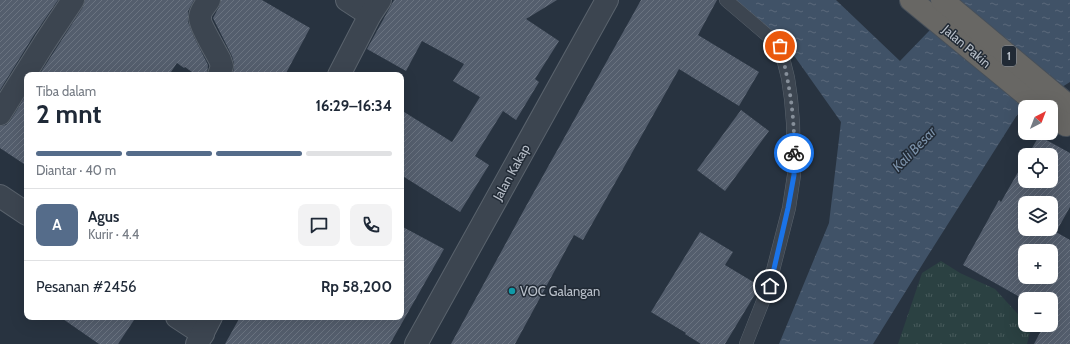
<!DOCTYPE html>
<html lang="id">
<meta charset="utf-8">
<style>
:root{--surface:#fff;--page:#f2f2f3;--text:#1f2937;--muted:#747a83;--line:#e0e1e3;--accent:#556c8a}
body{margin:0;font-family:Cabin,sans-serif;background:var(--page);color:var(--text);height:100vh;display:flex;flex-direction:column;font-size:15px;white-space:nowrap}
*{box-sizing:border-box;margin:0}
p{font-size:13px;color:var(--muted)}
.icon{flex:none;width:22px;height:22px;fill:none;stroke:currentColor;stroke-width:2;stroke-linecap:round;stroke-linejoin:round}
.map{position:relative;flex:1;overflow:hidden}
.drawer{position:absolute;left:24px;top:72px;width:380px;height:248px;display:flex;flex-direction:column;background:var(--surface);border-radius:8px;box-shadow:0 4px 16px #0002}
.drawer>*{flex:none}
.needle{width:26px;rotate:42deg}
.tools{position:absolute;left:1018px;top:100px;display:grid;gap:8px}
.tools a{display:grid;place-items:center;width:40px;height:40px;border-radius:8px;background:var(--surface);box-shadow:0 4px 16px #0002;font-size:20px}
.pin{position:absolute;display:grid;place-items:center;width:34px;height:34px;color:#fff;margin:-17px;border:2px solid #fff;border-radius:50%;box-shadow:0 1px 4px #0007}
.courier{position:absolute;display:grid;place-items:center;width:40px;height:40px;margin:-20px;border:3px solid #1a73e8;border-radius:50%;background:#fff;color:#222;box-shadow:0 1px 5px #0007}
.head em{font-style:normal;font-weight:800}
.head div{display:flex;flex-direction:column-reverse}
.head{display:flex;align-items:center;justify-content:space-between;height:68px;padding:0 12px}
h1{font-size:26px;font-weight:800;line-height:30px}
.bar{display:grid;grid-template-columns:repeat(4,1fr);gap:6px 4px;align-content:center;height:48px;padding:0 12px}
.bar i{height:5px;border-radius:3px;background:var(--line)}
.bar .selected{background:var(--accent)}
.bar p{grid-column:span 4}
.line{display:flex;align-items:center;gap:10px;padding:0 12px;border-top:1px solid var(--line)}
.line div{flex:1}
.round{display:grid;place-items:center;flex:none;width:42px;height:42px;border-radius:8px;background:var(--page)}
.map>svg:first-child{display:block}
</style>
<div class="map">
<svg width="1070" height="344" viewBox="0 0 1070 344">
<defs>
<pattern id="grass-tufts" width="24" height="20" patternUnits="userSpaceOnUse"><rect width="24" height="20" fill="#2b4142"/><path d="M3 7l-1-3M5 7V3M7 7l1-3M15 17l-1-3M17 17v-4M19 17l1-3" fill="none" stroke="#485b5c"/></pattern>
<pattern id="water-ripples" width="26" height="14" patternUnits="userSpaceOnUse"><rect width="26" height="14" fill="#405267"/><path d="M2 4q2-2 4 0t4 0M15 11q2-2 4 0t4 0" fill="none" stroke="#5a697b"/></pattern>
<pattern id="building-hatch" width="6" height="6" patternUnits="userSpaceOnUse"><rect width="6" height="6" fill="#545e6d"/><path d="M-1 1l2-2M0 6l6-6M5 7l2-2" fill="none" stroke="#6a7380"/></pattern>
</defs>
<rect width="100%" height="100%" fill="#283340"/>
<path fill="url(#grass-tufts)" d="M 941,261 L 960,273 L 995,289 L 1025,322 L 1025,325 L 1027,325 L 1031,329 L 1027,344 L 898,344 L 922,273 Z"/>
<path fill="url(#water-ripples)" d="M 728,0 L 836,0 L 900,61 L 959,0 L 1070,0 L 1070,82 L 1030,107 L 1025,107 L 1025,110 L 1017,115 L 927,257 L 873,344 L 779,344 L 829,223 L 841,122 L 795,57 Z"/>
<g fill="url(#building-hatch)" fill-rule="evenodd">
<path d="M 0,0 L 58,0 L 34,35 L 0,90 Z"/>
<path d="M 85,0 L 194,0 L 188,11 L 188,22 L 194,37 L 208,65 L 207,75 L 196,75 L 185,67 L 184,68 L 177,63 L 169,75 L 39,75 L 83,7 Z"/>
<path d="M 221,0 L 262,0 L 310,28 L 285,75 L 232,75 L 234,69 L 234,63 L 232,56 L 213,18 L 219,7 Z"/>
<path d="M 394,0 L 557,0 L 526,19 L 559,41 L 535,79 L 539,82 L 516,120 L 503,111 L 475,156 L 489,165 L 460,212 L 401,175 L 401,110 L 452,142 L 480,97 L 453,81 L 464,64 L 422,41 L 406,71 L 367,49 Z"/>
<path d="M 641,0 L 717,0 L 698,35 L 759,72 L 739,106 L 679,69 L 583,240 L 574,235 L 515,344 L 451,344 L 525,208 Z"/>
<path d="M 27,94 L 27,166 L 0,148 L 0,126 L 6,125 L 10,121 Z"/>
<path d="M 741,110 L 769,131 L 725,191 L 697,170 Z"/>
<path d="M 1039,136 L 1070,153 L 1070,207 L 1056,232 L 1070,240 L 1070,344 L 1034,344 L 1044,325 L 1051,325 L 1051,299 L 1025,300 L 963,265 L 999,200 L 1001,202 L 1025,160 L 1025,181 L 1051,181 L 1051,155 L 1028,155 ZM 1025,203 L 1051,203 L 1051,229 L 1025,229 ZM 1025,251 L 1051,251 L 1051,277 L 1025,277 Z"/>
<path d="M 401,226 L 444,249 L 390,344 L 225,344 L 240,317 L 401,317 Z"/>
<path d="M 700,232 L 733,252 L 725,265 L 760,286 L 725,344 L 701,344 L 685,334 L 686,333 L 651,312 Z"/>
<path d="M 60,317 L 136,317 L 118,344 L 99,344 Z"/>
</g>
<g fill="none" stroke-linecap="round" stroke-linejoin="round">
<defs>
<path id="service" d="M 726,0 L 780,46 L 788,78 L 791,99 L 793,123 L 794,175 L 789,208 L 769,286 L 746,344"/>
<g id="minor">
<path d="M 209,0 C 206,5 200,11 200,17 C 199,24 216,52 220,60 L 222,66 L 219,75"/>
<path d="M 347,0 L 370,15"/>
<path d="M 339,75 L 370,15 L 380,0"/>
<path d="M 0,114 L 45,42 L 73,0"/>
<path d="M 0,196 L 27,214"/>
<path d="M 177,317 L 203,334"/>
<path d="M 197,344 L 211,317"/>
<path d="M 416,344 L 607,0"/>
</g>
<g id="trunk">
<path d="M 911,0 L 1041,107"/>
<path d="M 942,0 L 1070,107"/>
<path d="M 1051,115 L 1066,125 L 1070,124"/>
</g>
</defs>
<use href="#service" stroke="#5a636d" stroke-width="14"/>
<use href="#minor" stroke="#5a636d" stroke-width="24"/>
<use href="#trunk" stroke="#47505a" stroke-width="24"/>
<use href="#service" stroke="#3c4550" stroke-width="13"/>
<use href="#minor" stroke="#3c4550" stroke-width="22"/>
<use href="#trunk" stroke="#686764" stroke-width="22"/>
</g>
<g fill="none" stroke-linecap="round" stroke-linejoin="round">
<path stroke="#868f9a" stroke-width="4" stroke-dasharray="0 7.2" d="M 780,46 C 789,82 795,116 794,153"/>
<path stroke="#1a73e8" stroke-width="5" d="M 770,286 L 788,208 L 794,175 L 794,153"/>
</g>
<circle fill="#0f9aa8" stroke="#212a35" stroke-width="1.5" cx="512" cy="291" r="4"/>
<g text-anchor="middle" stroke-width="3" stroke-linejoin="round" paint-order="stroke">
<rect fill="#212a35" stroke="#8b939d" stroke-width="1" x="1002" y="46" width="14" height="20" rx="3"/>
<g font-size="12" font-weight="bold" fill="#b9c0ca">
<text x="1009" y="60">1</text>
</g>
<g font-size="13" fill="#b9c0ca" stroke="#212a35">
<text transform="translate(967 46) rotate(40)" y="5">Jalan Pakin</text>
<text transform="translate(511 172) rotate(-61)" y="5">Jalan Kakap</text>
</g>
<g font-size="13" fill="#b9c0ca" stroke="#212a35" text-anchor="start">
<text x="520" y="296">VOC Galangan</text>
</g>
<g font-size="14" font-style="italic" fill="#7c92aa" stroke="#212a35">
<text transform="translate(914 149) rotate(-46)" y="5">Kali Besar</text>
</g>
</g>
</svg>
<div class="tools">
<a><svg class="needle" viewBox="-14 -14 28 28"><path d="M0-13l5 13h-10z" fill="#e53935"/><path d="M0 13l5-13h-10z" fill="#747a83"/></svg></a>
<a><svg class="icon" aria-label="locate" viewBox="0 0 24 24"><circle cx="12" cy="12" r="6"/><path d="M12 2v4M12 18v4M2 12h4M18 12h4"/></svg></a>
<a><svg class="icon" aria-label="layers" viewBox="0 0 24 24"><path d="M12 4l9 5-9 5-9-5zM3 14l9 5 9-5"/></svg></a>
<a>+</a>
<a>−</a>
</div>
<div class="pin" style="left:780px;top:46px;background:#ea580c"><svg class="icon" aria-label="bag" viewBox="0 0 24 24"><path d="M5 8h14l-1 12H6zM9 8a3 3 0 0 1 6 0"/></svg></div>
<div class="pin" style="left:770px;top:286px;background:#1f2937"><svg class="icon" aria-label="home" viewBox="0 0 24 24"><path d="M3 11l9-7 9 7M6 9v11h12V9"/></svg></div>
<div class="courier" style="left:794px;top:153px"><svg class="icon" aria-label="bike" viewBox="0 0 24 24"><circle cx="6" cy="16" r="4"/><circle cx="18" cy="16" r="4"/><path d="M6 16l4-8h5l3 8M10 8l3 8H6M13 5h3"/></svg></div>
<section class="drawer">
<div class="head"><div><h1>2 mnt</h1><p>Tiba dalam</p></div><em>16:29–16:34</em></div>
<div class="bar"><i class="selected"></i><i class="selected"></i><i class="selected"></i><i></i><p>Diantar · 40 m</p></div>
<div class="line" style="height:72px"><b class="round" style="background:var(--accent);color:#fff">A</b><div><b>Agus</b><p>Kurir · 4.4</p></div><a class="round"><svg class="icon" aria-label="chat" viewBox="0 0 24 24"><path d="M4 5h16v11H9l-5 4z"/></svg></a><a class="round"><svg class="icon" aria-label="phone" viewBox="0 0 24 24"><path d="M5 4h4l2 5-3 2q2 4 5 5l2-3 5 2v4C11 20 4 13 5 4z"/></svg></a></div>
<div class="line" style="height:52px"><div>Pesanan #2456</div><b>Rp 58,200</b></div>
</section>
</div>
